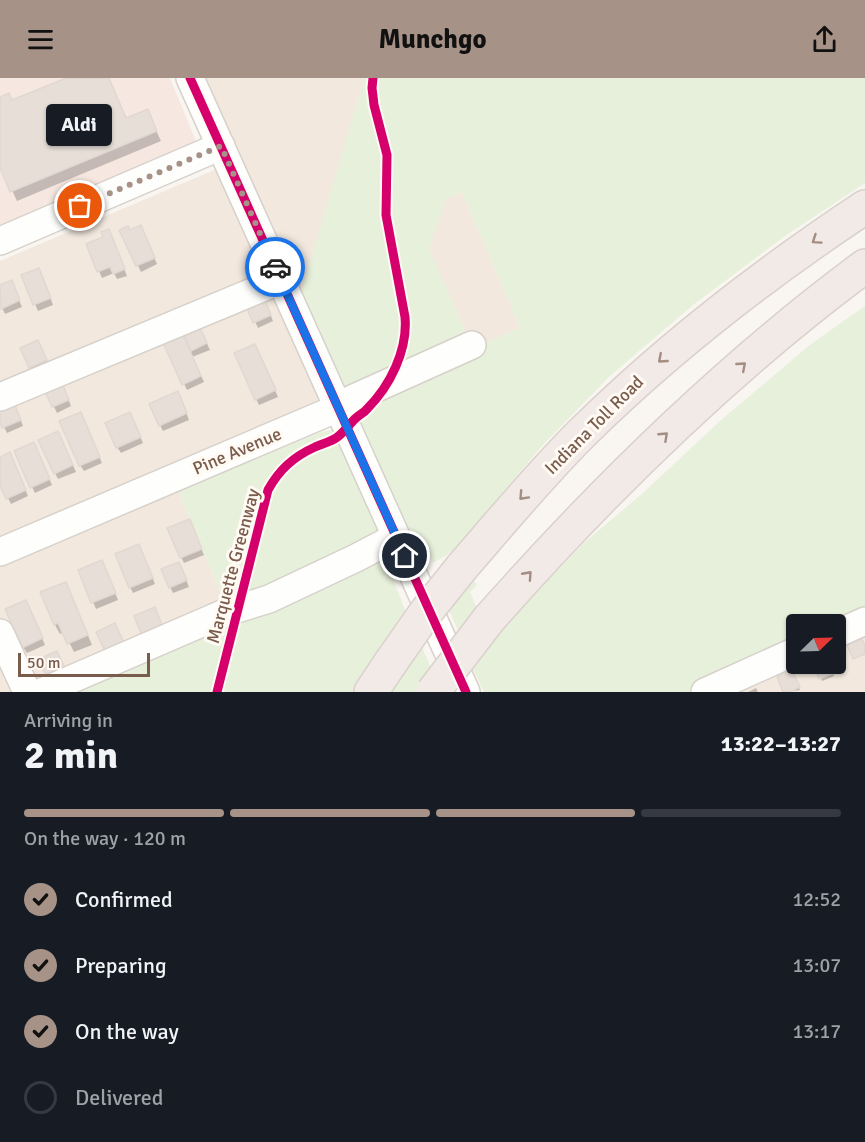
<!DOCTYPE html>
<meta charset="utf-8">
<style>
:root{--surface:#171b24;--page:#20242c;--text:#f1f3f6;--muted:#9ea1a6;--line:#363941;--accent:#a69286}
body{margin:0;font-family:Signika,sans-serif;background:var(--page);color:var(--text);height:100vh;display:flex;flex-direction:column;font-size:22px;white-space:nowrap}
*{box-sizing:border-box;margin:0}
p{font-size:20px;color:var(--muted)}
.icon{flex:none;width:33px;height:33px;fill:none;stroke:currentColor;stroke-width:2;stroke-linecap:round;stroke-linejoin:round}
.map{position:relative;height:614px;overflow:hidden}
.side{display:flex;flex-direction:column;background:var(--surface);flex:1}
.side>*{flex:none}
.needle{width:39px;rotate:67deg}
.tools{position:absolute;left:786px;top:536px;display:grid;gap:12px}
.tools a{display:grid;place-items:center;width:60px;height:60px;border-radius:6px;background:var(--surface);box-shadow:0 2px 4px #0004;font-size:30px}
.scale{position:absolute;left:18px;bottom:15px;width:132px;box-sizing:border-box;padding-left:6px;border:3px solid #7a5c4d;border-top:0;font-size:16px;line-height:21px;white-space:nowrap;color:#7a5c4d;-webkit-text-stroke:4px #fffaf3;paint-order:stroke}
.pin{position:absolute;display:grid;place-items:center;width:51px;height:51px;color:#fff;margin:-26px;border:3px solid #fff;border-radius:50%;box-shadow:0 2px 6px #0007}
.courier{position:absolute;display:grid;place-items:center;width:60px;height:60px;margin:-30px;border:4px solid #1a73e8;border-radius:50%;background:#fff;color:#222;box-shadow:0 2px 8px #0007}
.bubble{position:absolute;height:42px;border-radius:6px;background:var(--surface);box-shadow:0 2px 4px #0004;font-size:20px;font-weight:700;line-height:42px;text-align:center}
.overview em{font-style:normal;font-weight:700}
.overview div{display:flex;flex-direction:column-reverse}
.overview{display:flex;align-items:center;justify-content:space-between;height:102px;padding:0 24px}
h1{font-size:39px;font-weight:700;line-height:45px}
.bar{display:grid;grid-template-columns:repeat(4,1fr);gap:9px 6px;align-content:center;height:72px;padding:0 24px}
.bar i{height:8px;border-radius:4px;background:var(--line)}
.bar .selected{background:var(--accent)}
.bar p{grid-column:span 4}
ol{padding:0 24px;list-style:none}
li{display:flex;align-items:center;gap:18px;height:66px}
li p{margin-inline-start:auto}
li .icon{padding:6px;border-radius:50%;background:var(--accent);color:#111;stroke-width:4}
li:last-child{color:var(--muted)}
li i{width:33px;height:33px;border:3px solid var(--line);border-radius:50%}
header{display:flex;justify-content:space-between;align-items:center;height:78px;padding:0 24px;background:var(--accent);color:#111;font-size:27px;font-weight:700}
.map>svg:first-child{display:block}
</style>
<header><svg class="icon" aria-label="menu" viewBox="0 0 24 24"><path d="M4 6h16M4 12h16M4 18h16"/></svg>Munchgo<svg class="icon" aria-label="share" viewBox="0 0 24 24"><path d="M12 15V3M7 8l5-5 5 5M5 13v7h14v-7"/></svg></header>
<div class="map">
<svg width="865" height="614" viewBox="0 0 865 614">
<rect width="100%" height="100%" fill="#f9f5f0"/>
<g fill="#f2e8de">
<path d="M 198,0 L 364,0 L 314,177 L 462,114 L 520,250 L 342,325 L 178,411 L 230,539 L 60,614 L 0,614 L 0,183 L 233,84 Z"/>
<path d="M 865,543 L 865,614 L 705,614 L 796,585 L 836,585 L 836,556 Z"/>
</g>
<path fill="#f6e8e1" d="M 0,0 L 170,0 L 198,68 L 0,151 Z"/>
<g fill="#e7f0db">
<path d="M 364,0 L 865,0 L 865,105 L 785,158 L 693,227 L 610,298 L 540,370 L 455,472 L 433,485 L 427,471 L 417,474 L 342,325 L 520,250 L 462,114 L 446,121 L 429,171 L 469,261 L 379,305 L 341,311 L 300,219 Z"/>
<path d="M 865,228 L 865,543 L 836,546 L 796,546 L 796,573 L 705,614 L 484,614 L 471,587 L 514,538 L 585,464 L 643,415 L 720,343 L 811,266 Z"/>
<path d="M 332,352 C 360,385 381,442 392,483 L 387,486 L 407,537 L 352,614 L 60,614 L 230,539 L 178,411 L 321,354 Z"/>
<path d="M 471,500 L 477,507 L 470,514 L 478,533 L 459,555 L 448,529 Z"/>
<path d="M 421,567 L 432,592 L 416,614 L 388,614 Z"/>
</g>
<g fill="#0003">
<path d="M 70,0 L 109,0 L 127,41 L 147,33 L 161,63 L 17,123 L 0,86 L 0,21 L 13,24 Z"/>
<path d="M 121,153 L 143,155 L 157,186 L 141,194 Z"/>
<path d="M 111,159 L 127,198 L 117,201 L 114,195 L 102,200 L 88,167 Z"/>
<path d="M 23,198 L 42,198 L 53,227 L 38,233 Z"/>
<path d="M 11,204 L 22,229 L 5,236 L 0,225 L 0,208 Z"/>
<path d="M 267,228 L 273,243 L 258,250 L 248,229 Z"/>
<path d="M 200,251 L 210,272 L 192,279 L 204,304 L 187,312 L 162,259 Z"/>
<path d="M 41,269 L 49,288 L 33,295 L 30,289 Z"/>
<path d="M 258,274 L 278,319 L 259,327 L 256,321 Z"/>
<path d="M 45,310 L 64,310 L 71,328 L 57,335 Z"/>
<path d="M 181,321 L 189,342 L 163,353 L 160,347 Z"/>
<path d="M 15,327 L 23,348 L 7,355 L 0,341 Z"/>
<path d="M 83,342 L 102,385 L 84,393 L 80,387 Z"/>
<path d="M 133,342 L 143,365 L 121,375 L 117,369 Z"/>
<path d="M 61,361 L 76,394 L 58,401 L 55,395 Z"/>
<path d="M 37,372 L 52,407 L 35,415 L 32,409 Z"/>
<path d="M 0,380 L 12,382 L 28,418 L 11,426 L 0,404 Z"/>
<path d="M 192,449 L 204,477 L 184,485 L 181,479 Z"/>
<path d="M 142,474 L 155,506 L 133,515 L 130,509 Z"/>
<path d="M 105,490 L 118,522 L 96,531 L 80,493 Z"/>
<path d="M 182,492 L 189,509 L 173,515 L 170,509 Z"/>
<path d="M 66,505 L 92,567 L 74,574 L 64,554 L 60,556 L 55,547 L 42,515 Z"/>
<path d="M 29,530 L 45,567 L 27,575 L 23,569 Z"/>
<path d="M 815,585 L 829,585 L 834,598 L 822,603 Z"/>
<path d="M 792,594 L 800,612 L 785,614 L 779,600 Z"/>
<path d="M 756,610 L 758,614 L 748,614 Z"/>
</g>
<g fill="#e6ded7" stroke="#e2d8d2" stroke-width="1.5">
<path d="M 66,0 L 109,0 L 126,40 L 148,31 L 157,53 L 10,114 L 0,90 L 0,19 L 9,15 L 12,22 Z"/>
<path d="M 141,147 L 155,180 L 136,188 L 119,152 L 128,148 L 130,152 Z"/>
<path d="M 109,151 L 125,191 L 113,196 L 110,189 L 97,194 L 86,166 L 103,159 L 101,154 Z"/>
<path d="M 39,190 L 51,220 L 33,227 L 21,197 Z"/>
<path d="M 12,202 L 20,222 L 1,231 L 0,207 Z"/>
<path d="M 264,220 L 271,237 L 253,245 L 246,228 Z"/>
<path d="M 197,243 L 207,265 L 191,273 L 181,250 Z"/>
<path d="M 180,250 L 201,298 L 182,307 L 160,258 Z"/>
<path d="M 38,262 L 47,282 L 29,290 L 20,270 Z"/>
<path d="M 255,266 L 276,312 L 255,322 L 234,275 Z"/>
<path d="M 61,302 L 69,322 L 52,329 L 43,309 Z"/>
<path d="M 178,313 L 187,335 L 159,348 L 149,326 Z"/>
<path d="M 12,320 L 21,342 L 2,350 L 0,345 L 0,324 Z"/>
<path d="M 81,334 L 100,379 L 79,388 L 59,343 Z"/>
<path d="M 130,334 L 141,359 L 116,370 L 105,345 Z"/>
<path d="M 58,353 L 73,387 L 54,396 L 38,362 Z"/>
<path d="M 34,364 L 50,401 L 30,410 L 14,373 Z"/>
<path d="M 10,374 L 26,412 L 6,421 L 0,408 L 0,379 Z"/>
<path d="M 190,441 L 202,471 L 180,480 L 167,450 Z"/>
<path d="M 139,466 L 153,500 L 129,510 L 115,476 Z"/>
<path d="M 102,482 L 116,515 L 91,525 L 78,492 Z"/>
<path d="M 179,484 L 187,502 L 169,510 L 161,491 Z"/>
<path d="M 66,504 L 88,557 L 67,566 L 58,545 L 54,547 L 40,514 Z"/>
<path d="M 26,522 L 43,560 L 22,570 L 5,531 Z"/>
<path d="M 155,529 L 163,549 L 142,558 L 134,538 Z"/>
<path d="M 115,545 L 124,565 L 105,573 L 96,554 Z"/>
<path d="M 862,561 L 865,568 L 865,576 L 853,581 L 847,567 Z"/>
<path d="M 57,573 L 65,590 L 46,598 L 39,581 Z"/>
<path d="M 812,585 L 830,585 L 834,595 L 819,601 Z"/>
<path d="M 792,592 L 800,609 L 790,614 L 783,614 L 777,599 Z"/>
</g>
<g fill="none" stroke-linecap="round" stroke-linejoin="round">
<defs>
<g id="minor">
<path d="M 190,0 L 466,614"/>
<path d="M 0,163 L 221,68"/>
<path d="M 0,319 L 281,202"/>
<path d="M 0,474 L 338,330 L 352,321 L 472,267"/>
<path d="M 0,555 L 27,614"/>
<path d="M 836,556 L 865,543"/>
<path d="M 42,614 L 227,534 L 269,521 L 356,480 L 396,459"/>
<path d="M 705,614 L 796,573"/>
</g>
<g id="highway">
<path d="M 462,489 C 501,444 539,398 581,356 C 667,271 764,196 865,129"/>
<path d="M 489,541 C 603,412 726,291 865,188"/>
<path d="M 371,614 L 391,584"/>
</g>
</defs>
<use href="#minor" stroke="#d7d1cb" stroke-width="30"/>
<use href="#highway" stroke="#dad1cc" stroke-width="36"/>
<use href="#minor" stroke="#fefefd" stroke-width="27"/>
<use href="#highway" stroke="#f2eae7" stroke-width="33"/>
<defs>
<g id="highway-bridge">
<path d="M 391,584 L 426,534 L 462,489"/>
<path d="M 433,614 L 489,541"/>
</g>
</defs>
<use href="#highway-bridge" stroke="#dad1cc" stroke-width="36" stroke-linecap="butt"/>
<use href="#highway-bridge" stroke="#f2eae7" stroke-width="33"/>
<defs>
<g id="cycleway">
<path d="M 190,0 L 466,614"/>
<path d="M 217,614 L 268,412 C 279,392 293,379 315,369 C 321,366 330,364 336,360 C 344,355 349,346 356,340 C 359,337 364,335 367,331 C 390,308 408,272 405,239 L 386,137 L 387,77 L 374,27 L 372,10 L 373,0"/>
</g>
</defs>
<use href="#cycleway" stroke="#fffaf3" stroke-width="13"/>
<use href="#cycleway" stroke="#d6006c" stroke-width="9"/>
</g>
<defs><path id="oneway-chevron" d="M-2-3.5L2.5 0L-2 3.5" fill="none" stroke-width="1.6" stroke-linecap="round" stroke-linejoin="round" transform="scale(1.5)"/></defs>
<g stroke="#a48e83">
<use href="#oneway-chevron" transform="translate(816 162) rotate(146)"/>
<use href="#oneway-chevron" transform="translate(662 281) rotate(139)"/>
<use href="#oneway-chevron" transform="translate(742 288) rotate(-41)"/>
<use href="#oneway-chevron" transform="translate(664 358) rotate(-43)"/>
<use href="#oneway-chevron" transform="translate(523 418) rotate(133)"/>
<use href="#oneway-chevron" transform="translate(528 497) rotate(-48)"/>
</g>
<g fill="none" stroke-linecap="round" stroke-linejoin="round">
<path stroke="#a69286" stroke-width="6" stroke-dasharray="0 10.8" d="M 80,128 L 221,68 L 275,189"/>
<path stroke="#1a73e8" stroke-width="8" d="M 275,189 L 405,478"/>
</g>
<g text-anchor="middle" stroke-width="6" stroke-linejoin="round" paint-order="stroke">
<g font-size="18" fill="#7a5c4d" stroke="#fffaf3">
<text transform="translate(594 347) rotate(-45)" y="6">Indiana Toll Road</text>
<text transform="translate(237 373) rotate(-23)" y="6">Pine Avenue</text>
<text transform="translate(233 488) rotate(-75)" y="6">Marquette Greenway</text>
</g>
</g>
</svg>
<div class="tools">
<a><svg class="needle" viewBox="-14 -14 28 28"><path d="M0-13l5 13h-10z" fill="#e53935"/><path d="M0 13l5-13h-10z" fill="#9ea1a6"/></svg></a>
</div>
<div class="scale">50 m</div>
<div class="pin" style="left:80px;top:128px;background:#ea580c"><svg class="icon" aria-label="bag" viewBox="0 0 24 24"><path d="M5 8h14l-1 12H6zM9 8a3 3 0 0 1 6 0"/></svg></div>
<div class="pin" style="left:405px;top:478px;background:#1f2937"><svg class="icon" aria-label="home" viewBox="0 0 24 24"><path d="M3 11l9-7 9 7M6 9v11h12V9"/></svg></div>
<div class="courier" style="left:275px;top:189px"><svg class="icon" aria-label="car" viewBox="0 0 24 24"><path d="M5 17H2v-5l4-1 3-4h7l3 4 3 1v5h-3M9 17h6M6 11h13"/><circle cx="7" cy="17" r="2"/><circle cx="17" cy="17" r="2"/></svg></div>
<div class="bubble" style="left:46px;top:26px;width:66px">Aldi</div>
</div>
<section class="side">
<div class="overview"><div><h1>2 min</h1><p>Arriving in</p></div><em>13:22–13:27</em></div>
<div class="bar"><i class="selected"></i><i class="selected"></i><i class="selected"></i><i></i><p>On the way · 120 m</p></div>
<ol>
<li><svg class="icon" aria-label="check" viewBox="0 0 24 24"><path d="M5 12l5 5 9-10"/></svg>Confirmed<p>12:52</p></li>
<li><svg class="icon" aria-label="check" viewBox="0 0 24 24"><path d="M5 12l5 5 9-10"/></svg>Preparing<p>13:07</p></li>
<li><svg class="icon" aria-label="check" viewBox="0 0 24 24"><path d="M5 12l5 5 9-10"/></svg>On the way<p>13:17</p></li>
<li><i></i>Delivered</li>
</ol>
</section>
